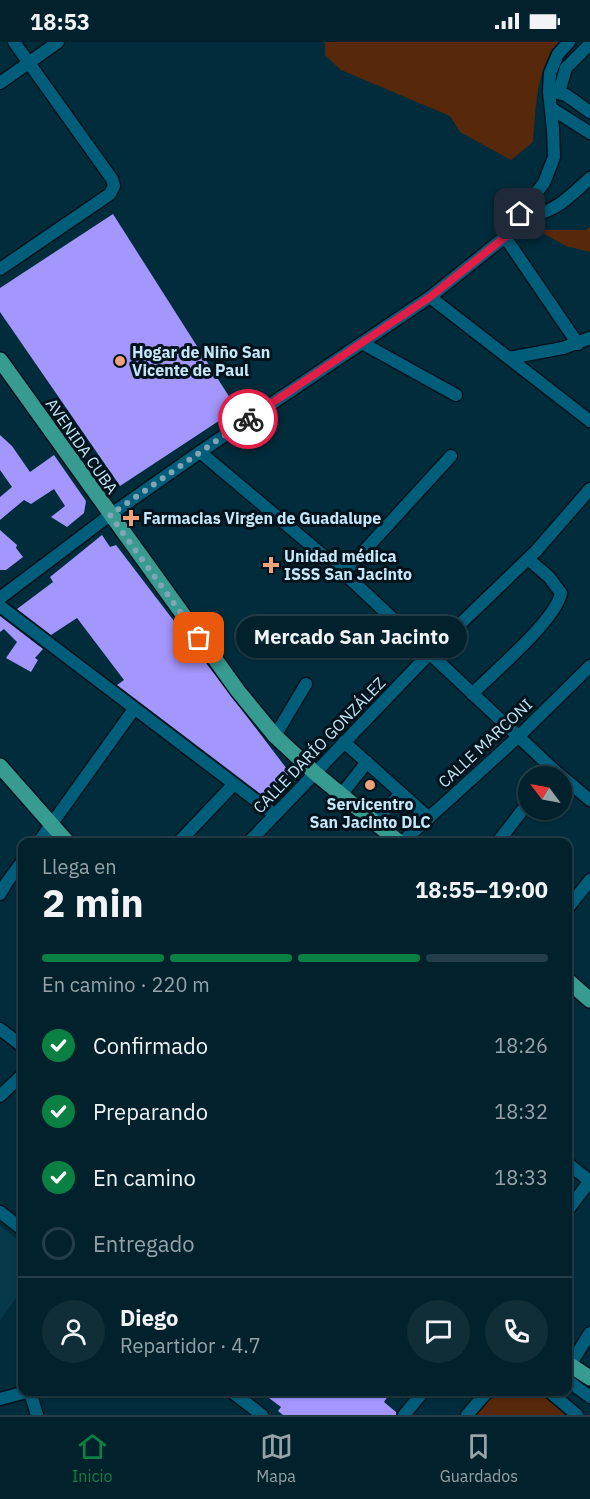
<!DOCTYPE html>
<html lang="es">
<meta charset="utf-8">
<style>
:root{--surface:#01212c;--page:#0f2e38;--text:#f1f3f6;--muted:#96a3a9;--line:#233e48;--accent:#0b8043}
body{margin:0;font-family:"IBM Plex Sans",sans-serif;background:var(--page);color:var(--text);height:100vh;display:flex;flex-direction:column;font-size:22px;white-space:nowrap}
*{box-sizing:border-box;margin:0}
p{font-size:20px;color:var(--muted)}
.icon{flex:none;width:33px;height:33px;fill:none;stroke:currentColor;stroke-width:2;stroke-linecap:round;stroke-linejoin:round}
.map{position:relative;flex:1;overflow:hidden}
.sheet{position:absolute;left:18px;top:796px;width:554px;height:558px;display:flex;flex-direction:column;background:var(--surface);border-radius:12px;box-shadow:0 2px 4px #0004,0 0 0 2px var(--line)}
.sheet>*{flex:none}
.needle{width:39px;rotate:302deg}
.fabs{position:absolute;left:518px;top:724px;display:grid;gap:12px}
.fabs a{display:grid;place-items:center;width:54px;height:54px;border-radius:50%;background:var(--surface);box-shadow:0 2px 4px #0004,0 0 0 2px var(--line);font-size:30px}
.pin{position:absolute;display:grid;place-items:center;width:51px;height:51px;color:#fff;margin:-26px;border-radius:12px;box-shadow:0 3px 9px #0006}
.courier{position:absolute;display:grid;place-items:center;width:60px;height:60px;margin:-30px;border:4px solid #e11d48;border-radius:50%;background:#fff;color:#222;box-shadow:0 2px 8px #0007}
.bubble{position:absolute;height:42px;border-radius:21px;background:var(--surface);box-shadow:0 2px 4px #0004,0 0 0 2px var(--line);font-size:20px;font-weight:700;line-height:42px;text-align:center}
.head em{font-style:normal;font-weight:700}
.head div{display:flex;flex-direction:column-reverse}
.head{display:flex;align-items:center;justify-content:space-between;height:102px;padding:0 24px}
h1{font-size:39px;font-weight:700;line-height:45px}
.bar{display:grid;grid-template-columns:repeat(4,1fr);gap:9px 6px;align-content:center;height:72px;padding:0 24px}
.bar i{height:8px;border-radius:4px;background:var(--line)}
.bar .current{background:var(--accent)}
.bar p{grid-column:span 4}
.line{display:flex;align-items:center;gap:15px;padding:0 24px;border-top:2px solid var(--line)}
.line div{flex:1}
.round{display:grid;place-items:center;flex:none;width:63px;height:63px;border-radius:32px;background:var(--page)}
ol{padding:0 24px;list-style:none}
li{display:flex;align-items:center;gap:18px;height:66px}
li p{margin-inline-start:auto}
li .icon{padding:6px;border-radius:50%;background:var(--accent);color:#fff;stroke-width:4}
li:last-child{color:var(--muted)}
li i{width:33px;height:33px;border:3px solid var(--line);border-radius:50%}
.status{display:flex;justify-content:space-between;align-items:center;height:42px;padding:0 30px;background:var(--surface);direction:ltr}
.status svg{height:16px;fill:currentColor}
.menu{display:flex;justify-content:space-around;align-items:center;height:84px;border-top:2px solid var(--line);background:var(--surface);font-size:16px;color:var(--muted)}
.menu a{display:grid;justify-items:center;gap:3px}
.menu .current{color:var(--accent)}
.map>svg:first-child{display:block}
</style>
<div class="status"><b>18:53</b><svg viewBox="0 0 49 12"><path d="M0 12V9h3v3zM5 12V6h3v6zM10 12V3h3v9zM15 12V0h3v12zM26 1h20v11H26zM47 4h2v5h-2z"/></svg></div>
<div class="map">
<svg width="590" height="1373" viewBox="0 0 590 1373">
<rect width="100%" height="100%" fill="#012c3b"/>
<path fill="#063a4b" d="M 0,1184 L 22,1201 L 22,1247 L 0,1279 Z"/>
<g fill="#58280a">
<path d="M 325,0 L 560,0 C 535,25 536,67 533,100 L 511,118 L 460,90 L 450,74 L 341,28 L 325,13 Z"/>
<path d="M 590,185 L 590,210 L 566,204 L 537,188 L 586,188 Z"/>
<path d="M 493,1350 L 540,1350 L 569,1373 L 473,1373 Z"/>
</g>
<g fill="#a396fd">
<path d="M 113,172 L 237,367 L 120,444 L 0,270 L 0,246 Z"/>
<path d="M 0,393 L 12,404 L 30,430 L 54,413 L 86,459 L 84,471 L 67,485 L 51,475 L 65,464 L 54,447 L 31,462 L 24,458 L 0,478 L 0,455 L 12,445 L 0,428 Z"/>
<path d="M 0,488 L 17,503 L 16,506 L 23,515 L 6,528 L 0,528 Z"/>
<path d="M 102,493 L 110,505 L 116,503 L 290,731 L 262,753 L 117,643 L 124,638 L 77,576 L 51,593 L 17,567 L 53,540 L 50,535 Z"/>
<path d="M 0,574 L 43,607 L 35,616 L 38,618 L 31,630 L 6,616 L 17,600 L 4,587 L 0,590 Z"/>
<path d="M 261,1350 L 391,1350 L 384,1360 L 396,1370 L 396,1373 L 283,1373 L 278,1369 L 281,1365 Z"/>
</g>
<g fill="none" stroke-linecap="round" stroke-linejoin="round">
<defs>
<g id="minor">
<path d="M 0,41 L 58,0"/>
<path d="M 553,50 L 566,53 L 590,70"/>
<path d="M 559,50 L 566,26 L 590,2"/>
<path d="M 551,66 L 590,91"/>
<path d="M 520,172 C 550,177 570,154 590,136"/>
<path d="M 505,195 L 578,302"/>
<path d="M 0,227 L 110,152 L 114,144 L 112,137 L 14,0"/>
<path d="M 430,255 L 590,379"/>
<path d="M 362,301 L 456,353"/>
<path d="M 509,316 L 563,306 L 590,296"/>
<path d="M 200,410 L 344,531 L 554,728 L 590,758"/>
<path d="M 344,531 L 451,414"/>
<path d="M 0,556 L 110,473 L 200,410 L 430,255 L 505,195 L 525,165 L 544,141 L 554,115 L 553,87 L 549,50 L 550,31 L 558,12 L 569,0"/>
<path d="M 0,564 L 275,773"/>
<path d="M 472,652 C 494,630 556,578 561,551 L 549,535 L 528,517"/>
<path d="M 275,694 L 306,642"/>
<path d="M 344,700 L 429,776"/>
<path d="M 341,753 L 367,720"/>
<path d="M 375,780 L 401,751"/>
<path d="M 38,801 L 134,667"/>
<path d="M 178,801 L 233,743"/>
<path d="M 248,801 L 429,612 L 536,509 L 590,447"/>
<path d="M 401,801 L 519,694 L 590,624"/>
<path d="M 497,801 L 528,761"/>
<path d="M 0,852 L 7,840 L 22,820"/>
<path d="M 567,867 L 590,838"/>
<path d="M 0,987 L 22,1004"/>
<path d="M 0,1054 L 22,1033"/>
<path d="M 567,1121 L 590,1139"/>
<path d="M 567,1169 L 590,1139"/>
<path d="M 0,1170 L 22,1187"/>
<path d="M 570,1323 L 590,1291"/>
<path d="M 567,1338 L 590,1355"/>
<path d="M 30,1350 L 37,1373"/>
<path d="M 232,1350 L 262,1373"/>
<path d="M 550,1350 L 577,1373"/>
<path d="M 0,1357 L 26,1350"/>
<path d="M 404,1373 L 423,1350"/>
<path d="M 467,1373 L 487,1350"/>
</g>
<g id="major">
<path d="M 0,318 L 238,649 L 275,694 L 315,731 L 400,801"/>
<path d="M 0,724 L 68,801"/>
<path d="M 567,938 L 590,958"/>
<path d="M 567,1321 L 590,1336"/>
</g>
</defs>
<use href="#minor" stroke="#00131c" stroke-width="15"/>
<use href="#major" stroke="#00131c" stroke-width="18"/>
<use href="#minor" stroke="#005e7b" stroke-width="12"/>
<use href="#major" stroke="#389b91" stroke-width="15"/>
</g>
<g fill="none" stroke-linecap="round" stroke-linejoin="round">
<path stroke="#80a6b6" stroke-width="6" stroke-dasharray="0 10.8" d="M 199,596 L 110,473 L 248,377"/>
<path stroke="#e11d48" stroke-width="8" d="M 248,377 L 430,255 L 505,195 L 520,172"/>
</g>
<g fill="#f0a27a" stroke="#00131c" stroke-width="2">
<circle cx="120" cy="319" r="6"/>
<path d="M128 467h6v6h6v6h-6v6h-6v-6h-6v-6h6z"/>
<path d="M268 514h6v6h6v6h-6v6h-6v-6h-6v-6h6z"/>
<circle cx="370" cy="743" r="6"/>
</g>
<g text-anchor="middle" stroke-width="6" stroke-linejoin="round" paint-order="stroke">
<g font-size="16" font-weight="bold" fill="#c4e8f9" stroke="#00131c" text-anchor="start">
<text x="132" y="316">Hogar de Niño San<tspan x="132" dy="18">Vicente de Paul</tspan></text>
<text x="143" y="482">Farmacias Virgen de Guadalupe</text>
<text x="284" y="520">Unidad médica<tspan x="284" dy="18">ISSS San Jacinto</tspan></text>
<text x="370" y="768" text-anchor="middle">Servicentro<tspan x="370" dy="18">San Jacinto DLC</tspan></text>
</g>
<g font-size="16" fill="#c4e8f9" stroke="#00131c">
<text transform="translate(82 404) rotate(55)" y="6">AVENIDA CUBA</text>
<text transform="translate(485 701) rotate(-43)" y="6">CALLE MARCONI</text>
<text transform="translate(319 703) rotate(-46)" y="6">CALLE DARÍO GONZÁLEZ</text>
</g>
</g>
</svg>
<div class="fabs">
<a><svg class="needle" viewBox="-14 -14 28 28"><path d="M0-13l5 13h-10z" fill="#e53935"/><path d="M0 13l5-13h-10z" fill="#96a3a9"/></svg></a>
</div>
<div class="pin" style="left:199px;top:596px;background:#ea580c"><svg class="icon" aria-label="bag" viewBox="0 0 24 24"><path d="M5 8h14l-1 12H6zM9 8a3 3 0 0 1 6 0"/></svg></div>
<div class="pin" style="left:520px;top:172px;background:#1f2937"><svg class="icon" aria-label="home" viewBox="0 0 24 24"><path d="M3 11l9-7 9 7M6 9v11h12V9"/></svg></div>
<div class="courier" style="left:248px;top:377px"><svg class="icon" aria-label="bike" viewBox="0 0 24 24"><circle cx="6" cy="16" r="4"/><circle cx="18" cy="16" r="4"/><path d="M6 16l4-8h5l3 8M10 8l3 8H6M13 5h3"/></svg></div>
<div class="bubble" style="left:236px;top:574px;width:231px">Mercado San Jacinto</div>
<section class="sheet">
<div class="head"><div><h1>2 min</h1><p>Llega en</p></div><em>18:55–19:00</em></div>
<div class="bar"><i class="current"></i><i class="current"></i><i class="current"></i><i></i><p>En camino · 220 m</p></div>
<ol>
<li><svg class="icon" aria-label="check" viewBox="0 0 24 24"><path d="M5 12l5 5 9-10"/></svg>Confirmado<p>18:26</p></li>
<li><svg class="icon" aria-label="check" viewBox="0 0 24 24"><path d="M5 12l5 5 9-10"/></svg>Preparando<p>18:32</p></li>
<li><svg class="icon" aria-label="check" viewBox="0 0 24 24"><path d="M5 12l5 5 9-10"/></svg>En camino<p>18:33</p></li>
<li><i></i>Entregado</li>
</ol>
<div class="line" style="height:108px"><a class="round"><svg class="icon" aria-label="person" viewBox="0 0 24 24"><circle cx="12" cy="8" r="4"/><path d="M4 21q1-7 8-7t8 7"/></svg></a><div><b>Diego</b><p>Repartidor · 4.7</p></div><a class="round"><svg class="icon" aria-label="chat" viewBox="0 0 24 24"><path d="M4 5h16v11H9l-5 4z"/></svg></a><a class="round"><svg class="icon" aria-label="phone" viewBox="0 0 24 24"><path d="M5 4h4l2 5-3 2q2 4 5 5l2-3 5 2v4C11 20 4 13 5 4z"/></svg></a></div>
</section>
</div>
<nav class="menu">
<a class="current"><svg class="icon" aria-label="home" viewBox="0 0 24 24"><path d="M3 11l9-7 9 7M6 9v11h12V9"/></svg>Inicio</a>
<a><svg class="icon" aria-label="map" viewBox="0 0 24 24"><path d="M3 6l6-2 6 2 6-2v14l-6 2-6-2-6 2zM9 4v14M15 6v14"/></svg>Mapa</a>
<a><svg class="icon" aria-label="saved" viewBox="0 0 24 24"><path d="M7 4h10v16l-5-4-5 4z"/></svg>Guardados</a>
</nav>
